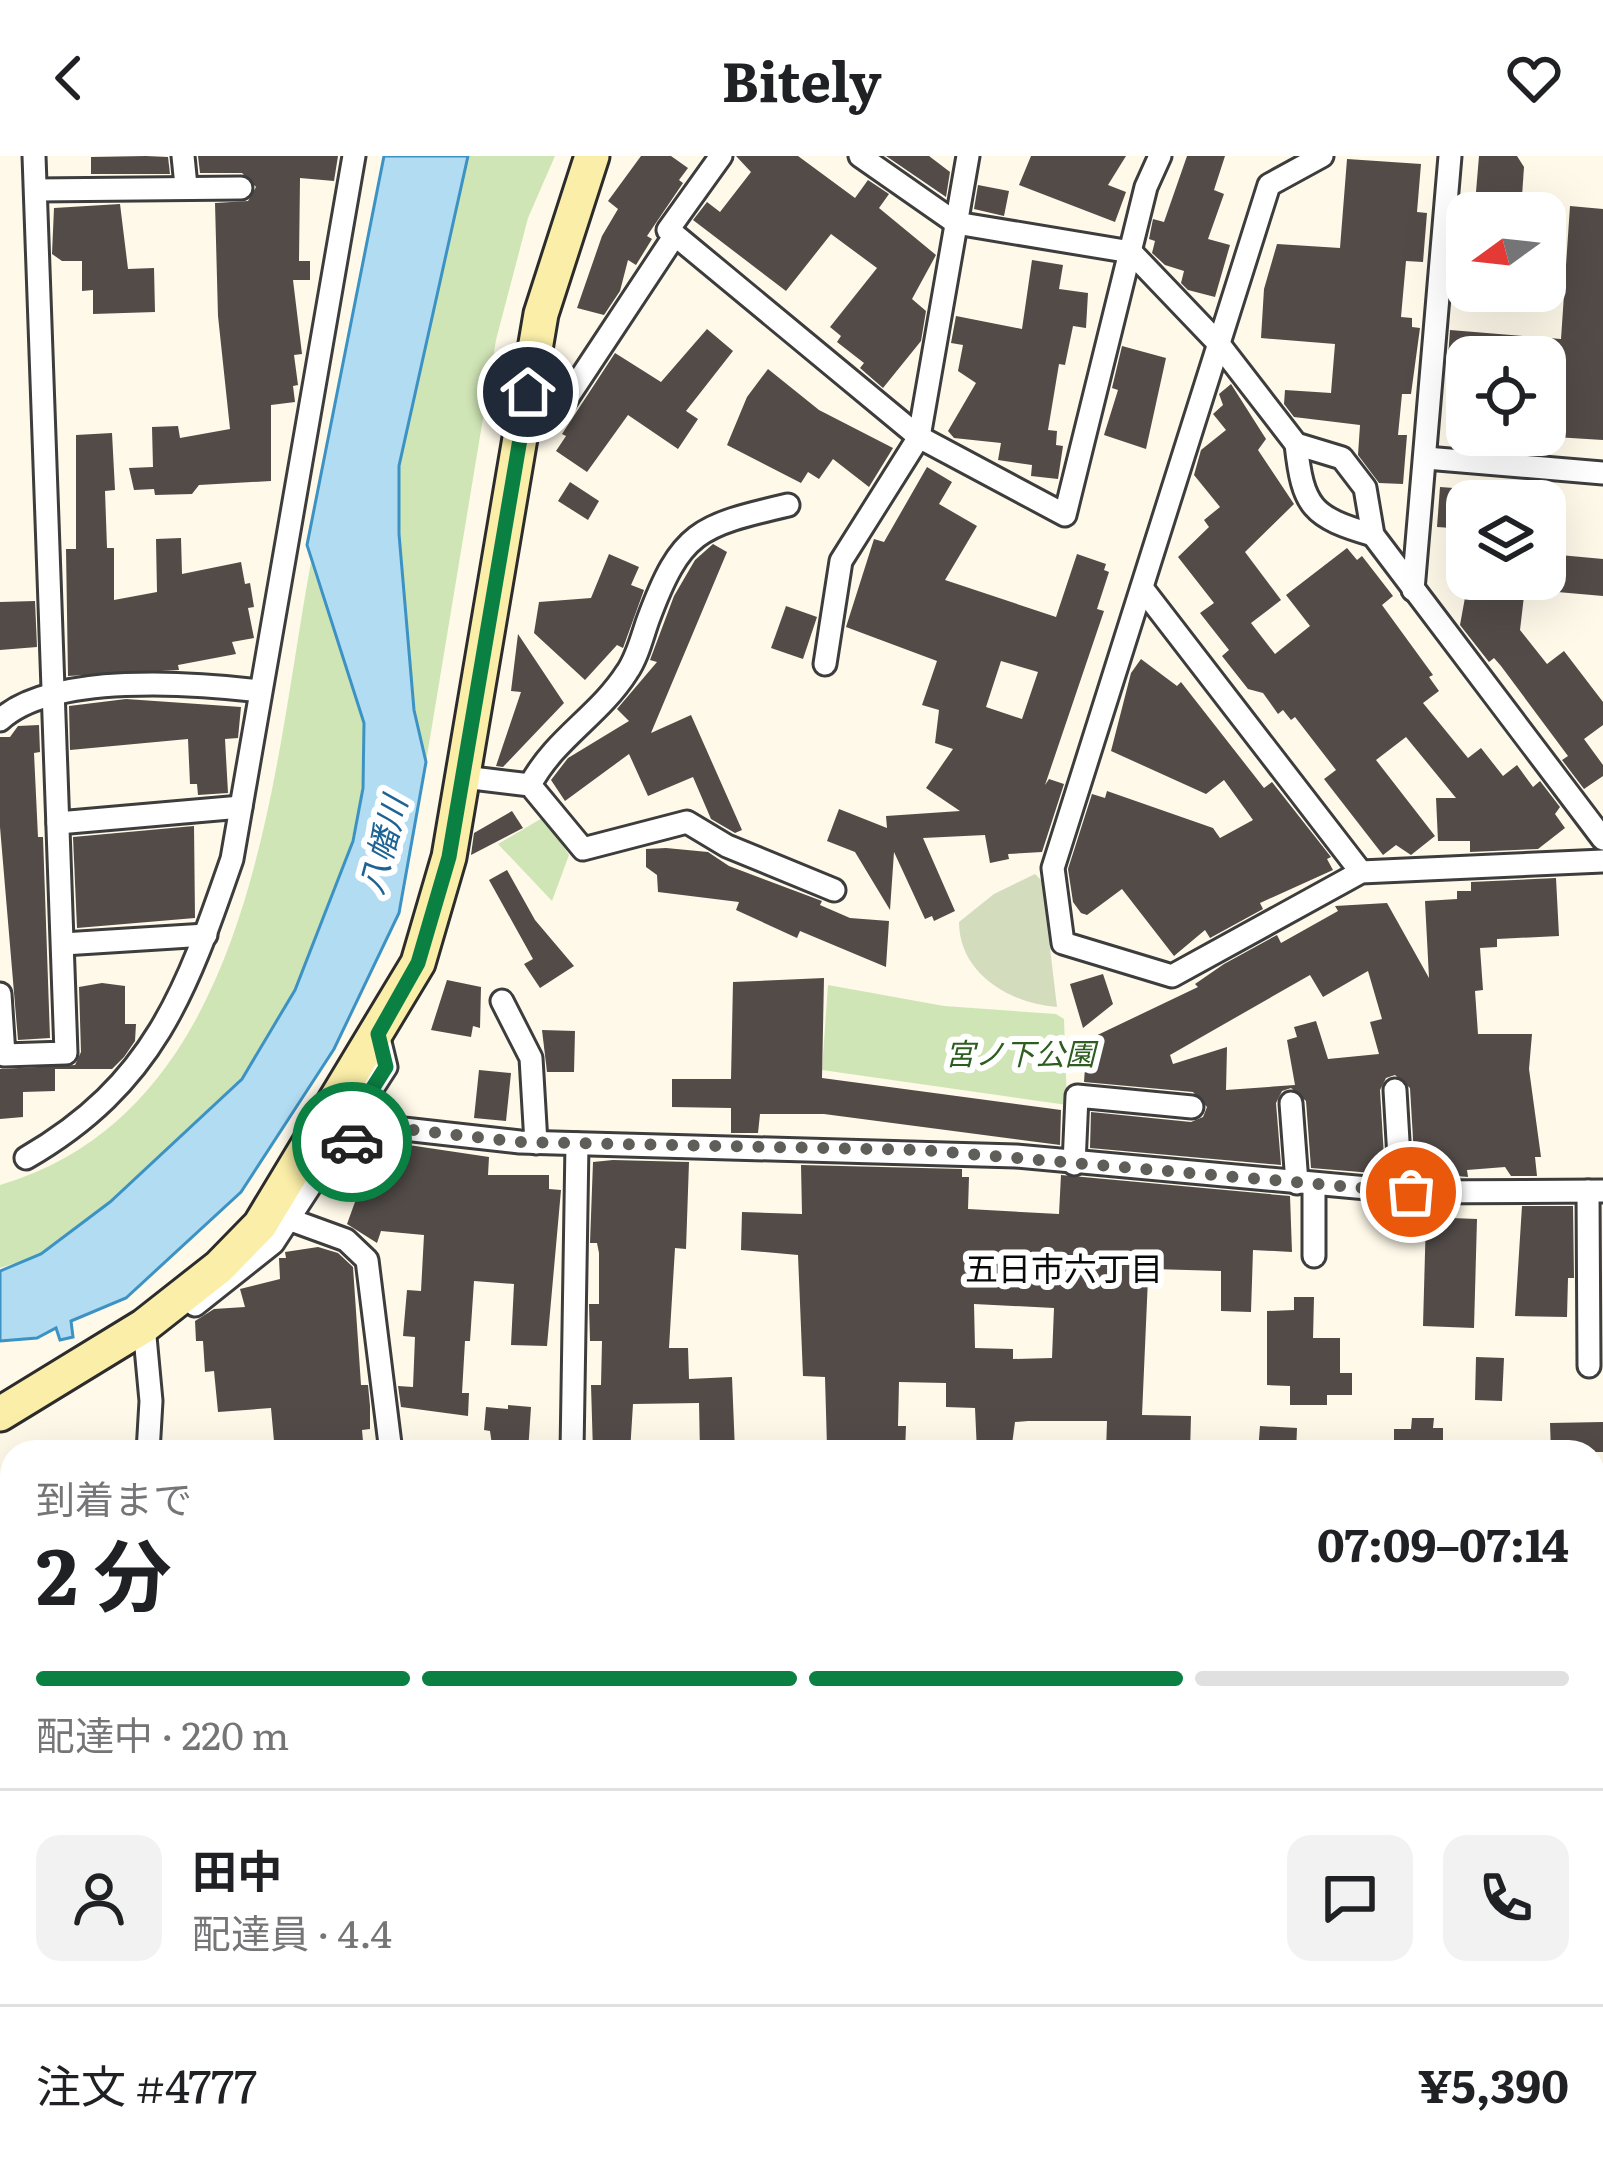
<!DOCTYPE html>
<html lang="ja">
<meta charset="utf-8">
<style>
:root{--surface:#fff;--page:#f2f2f2;--text:#202124;--muted:#757577;--line:#e0e0e0;--accent:#0b8043}
body{margin:0;font-family:Literata,"Noto Sans JP",serif;background:var(--page);color:var(--text);height:100vh;display:flex;flex-direction:column;font-size:45px;white-space:nowrap}
*{box-sizing:border-box;margin:0}
p{font-size:39px;color:var(--muted)}
.icon{flex:none;width:66px;height:66px;fill:none;stroke:currentColor;stroke-width:2;stroke-linecap:round;stroke-linejoin:round}
.map{position:relative;flex:1;overflow:hidden}
.sheet{position:absolute;left:0px;top:1284px;width:1605px;height:744px;display:flex;flex-direction:column;background:var(--surface);border-radius:36px 36px 0 0;box-shadow:0 12px 48px #0002}
.sheet>*{flex:none}
.needle{width:78px;rotate:255deg}
.controls{position:absolute;left:1446px;top:36px;display:grid;gap:24px}
.controls a{display:grid;place-items:center;width:120px;height:120px;border-radius:24px;background:var(--surface);box-shadow:0 12px 48px #0002;font-size:60px}
.pin{position:absolute;display:grid;place-items:center;width:102px;height:102px;color:#fff;margin:-51px;border:6px solid #fff;border-radius:50%;box-shadow:0 3px 12px #0007}
.courier{position:absolute;display:grid;place-items:center;width:120px;height:120px;margin:-60px;border:9px solid #0b8043;border-radius:50%;background:#fff;color:#222;box-shadow:0 3px 15px #0007}
.head em{font-style:normal;font-weight:700}
.head div{display:flex;flex-direction:column-reverse}
.head{display:flex;align-items:center;justify-content:space-between;height:204px;padding:0 36px}
h1{font-size:78px;font-weight:700;line-height:90px}
.bar{display:grid;grid-template-columns:repeat(4,1fr);gap:18px 12px;align-content:center;height:144px;padding:0 36px}
.bar i{height:15px;border-radius:9px;background:var(--line)}
.bar .current{background:var(--accent)}
.bar p{grid-column:span 4}
.line{display:flex;align-items:center;gap:30px;padding:0 36px;border-top:3px solid var(--line)}
.line div{flex:1}
.round{display:grid;place-items:center;flex:none;width:126px;height:126px;border-radius:24px;background:var(--page)}
header{display:flex;justify-content:space-between;align-items:center;height:156px;padding:0 36px;background:var(--surface);font-size:54px;font-weight:700}
.map>svg:first-child{display:block}
</style>
<header><svg class="icon" aria-label="back" viewBox="0 0 24 24"><path d="M15 5l-7 7 7 7"/></svg>Bitely<svg class="icon" aria-label="heart" viewBox="0 0 24 24"><path d="M12 20l-8-8c-3-5 5-10 8-4 3-6 11-1 8 4z"/></svg></header>
<div class="map">
<svg width="1603" height="2028" viewBox="0 0 1603 2028">
<rect width="100%" height="100%" fill="#fef9e9"/>
<g fill="#d0e5b6">
<path d="M 468,0 L 555,0 L 528,62 L 496,184 L 426,606 L 414,554 L 399,378 L 399,310 Z"/>
<path d="M 311,406 C 325,457 361,521 364,572 C 371,680 307,835 242,921 C 207,967 93,1066 43,1096 C 30,1104 14,1107 0,1112 L 0,1029 C 255,954 271,622 311,406 Z"/>
<path d="M 544,661 L 569,699 L 552,745 L 498,688 Z"/>
<path d="M 828,829 L 944,850 L 1056,858 L 1064,863 L 1067,949 L 822,914 Z"/>
</g>
<path fill="#d3ddbd" d="M 1035,718 L 1042,725 L 1057,851 C 1011,848 959,818 959,766 L 994,738 Z"/>
<path fill="#b1dcf2" stroke="#3d92c4" stroke-width="3" d="M 384,0 L 468,0 L 399,310 L 399,378 L 414,554 L 426,606 L 399,757 L 334,893 L 241,1036 L 126,1142 L 71,1165 L 73,1181 L 60,1184 L 56,1172 L 37,1182 L 0,1185 L 0,1115 L 41,1098 L 110,1046 L 242,923 L 295,834 L 353,685 L 363,632 L 364,567 L 307,389 Z"/>
<g fill="#524b48" fill-rule="evenodd">
<path d="M 146,0 L 168,1 L 170,18 L 91,18 L 91,1 Z"/>
<path d="M 198,0 L 338,0 L 334,25 L 300,22 L 299,105 L 310,105 L 310,124 L 293,124 L 302,198 L 294,199 L 298,229 L 293,230 L 295,246 L 271,249 L 271,325 L 199,329 L 192,338 L 155,339 L 154,333 L 134,334 L 129,312 L 153,311 L 152,271 L 178,270 L 180,282 L 230,273 L 218,160 L 215,47 L 248,45 L 256,31 L 242,17 L 200,17 Z"/>
<path d="M 641,0 L 671,0 L 688,12 L 679,24 L 683,27 L 647,80 L 652,83 L 636,109 L 628,104 L 620,135 L 604,159 L 577,152 L 602,80 L 618,53 L 608,45 Z"/>
<path d="M 736,0 L 798,0 L 855,42 L 868,24 L 889,38 L 879,52 L 936,99 L 912,143 L 926,155 L 921,185 L 883,232 L 860,212 L 864,207 L 837,186 L 841,180 L 830,171 L 877,112 L 831,78 L 786,135 L 693,64 L 707,46 L 720,56 L 751,16 Z"/>
<path d="M 886,0 L 929,0 L 950,16 L 946,41 Z"/>
<path d="M 1031,0 L 1126,0 L 1108,29 L 1126,36 L 1115,66 L 1019,29 Z"/>
<path d="M 1187,0 L 1225,0 L 1214,34 L 1224,38 L 1208,83 L 1230,89 L 1215,141 L 1188,134 L 1181,127 L 1184,115 L 1165,109 L 1152,97 L 1155,85 L 1149,83 L 1153,63 L 1164,66 Z"/>
<path d="M 1479,0 L 1517,0 L 1524,11 L 1522,40 L 1476,36 Z"/>
<path d="M 1347,3 L 1421,8 L 1417,56 L 1427,57 L 1423,106 L 1406,105 L 1401,161 L 1412,162 L 1412,171 L 1420,172 L 1411,238 L 1402,238 L 1398,279 L 1407,279 L 1403,328 L 1379,327 L 1358,299 L 1360,269 L 1294,261 L 1284,248 L 1285,234 L 1331,237 L 1335,188 L 1261,182 L 1264,133 L 1277,88 L 1340,92 Z"/>
<path d="M 978,29 L 1009,35 L 1004,60 L 974,53 Z"/>
<path d="M 120,48 L 128,113 L 154,112 L 155,156 L 93,158 L 93,134 L 82,135 L 82,105 L 62,105 L 52,98 L 54,52 Z"/>
<path d="M 1570,50 L 1603,53 L 1603,284 L 1555,281 L 1560,211 L 1545,210 L 1545,201 L 1448,202 L 1450,174 L 1561,183 Z"/>
<path d="M 1032,104 L 1063,109 L 1059,133 L 1088,137 L 1086,172 L 1073,170 L 1065,209 L 1059,208 L 1048,274 L 1057,275 L 1056,289 L 1063,290 L 1058,323 L 1031,320 L 1032,309 L 998,304 L 1001,287 L 954,282 L 948,275 L 976,227 L 958,215 L 963,189 L 951,187 L 956,160 L 1022,173 Z"/>
<path d="M 707,173 L 733,195 L 686,255 L 698,263 L 678,293 L 628,259 L 587,316 L 556,295 L 566,280 L 562,278 L 615,197 L 661,226 Z"/>
<path d="M 1122,190 L 1166,202 L 1146,293 L 1104,279 L 1118,234 L 1112,232 Z"/>
<path d="M 768,213 L 819,254 L 893,292 L 869,331 L 833,303 L 819,323 L 808,316 L 801,327 L 727,289 L 747,241 Z"/>
<path d="M 1231,228 L 1266,283 L 1258,294 L 1294,348 L 1245,396 L 1281,444 L 1251,467 L 1275,498 L 1310,470 L 1286,439 L 1347,392 L 1357,404 L 1362,400 L 1393,440 L 1382,449 L 1433,519 L 1429,521 L 1439,535 L 1423,547 L 1468,602 L 1481,592 L 1503,620 L 1517,609 L 1533,631 L 1540,625 L 1560,651 L 1555,658 L 1565,672 L 1538,693 L 1470,696 L 1470,685 L 1438,685 L 1436,642 L 1456,642 L 1406,581 L 1376,604 L 1435,680 L 1411,699 L 1396,689 L 1383,699 L 1324,623 L 1336,614 L 1295,561 L 1291,564 L 1283,554 L 1278,558 L 1263,537 L 1248,533 L 1222,500 L 1229,494 L 1200,457 L 1214,447 L 1178,401 L 1209,371 L 1204,364 L 1220,351 L 1194,319 L 1201,294 L 1226,274 L 1213,258 L 1223,249 L 1219,238 Z"/>
<path d="M 112,277 L 115,334 L 105,335 L 107,392 L 114,392 L 114,444 L 157,436 L 156,383 L 181,382 L 182,418 L 241,406 L 245,428 L 250,427 L 254,451 L 248,452 L 254,482 L 232,486 L 236,498 L 178,509 L 179,514 L 68,520 L 66,393 L 76,393 L 76,279 Z"/>
<path d="M 927,311 L 952,326 L 939,348 L 977,370 L 945,424 L 1056,461 L 1077,398 L 1106,408 L 1104,414 L 1109,416 L 1097,453 L 1104,455 L 1045,629 L 1049,623 L 1064,628 L 1042,696 L 1008,698 L 1009,703 L 990,707 L 985,679 L 923,682 L 955,755 L 934,765 L 932,760 L 925,763 L 894,696 L 890,754 L 855,696 L 827,685 L 839,653 L 887,672 L 886,660 L 960,655 L 926,632 L 953,593 L 935,587 L 939,554 L 922,549 L 937,505 L 846,471 L 874,383 L 884,386 ZM 1001,505 L 1038,516 L 1022,563 L 986,551 Z"/>
<path d="M 570,326 L 599,345 L 588,364 L 558,345 Z"/>
<path d="M 1440,331 L 1467,333 L 1467,373 L 1437,371 Z"/>
<path d="M 713,388 L 727,396 L 651,577 L 691,559 L 742,674 L 735,677 L 711,663 L 693,621 L 648,640 L 629,598 L 565,645 L 551,624 L 568,602 L 629,565 L 617,553 L 657,506 L 650,504 L 674,440 L 695,404 Z"/>
<path d="M 609,398 L 639,411 L 631,429 L 644,434 L 623,492 L 617,489 L 585,524 L 534,477 L 539,446 L 591,442 Z"/>
<path d="M 1549,398 L 1603,403 L 1603,440 L 1546,435 Z"/>
<path d="M 1500,423 L 1526,423 L 1520,474 L 1547,508 L 1564,495 L 1603,546 L 1603,569 L 1584,583 L 1603,609 L 1603,620 L 1584,633 L 1562,604 L 1568,600 L 1501,510 L 1494,502 L 1489,506 L 1460,469 L 1468,425 L 1500,428 Z"/>
<path d="M 35,445 L 37,491 L 0,494 L 0,446 Z"/>
<path d="M 786,450 L 817,461 L 803,503 L 771,492 Z"/>
<path d="M 518,478 L 564,547 L 503,611 L 496,610 L 521,536 L 511,535 Z"/>
<path d="M 1141,503 L 1177,530 L 1181,526 L 1264,632 L 1272,626 L 1331,701 L 1327,703 L 1333,714 L 1260,747 L 1263,753 L 1210,782 L 1205,774 L 1174,800 L 1122,733 L 1087,759 L 1081,757 L 1073,746 L 1068,713 L 1092,638 L 1105,642 L 1107,635 L 1213,672 L 1220,682 L 1253,664 L 1224,624 L 1206,638 L 1111,595 L 1131,517 Z"/>
<path d="M 126,543 L 241,551 L 238,582 L 225,583 L 228,637 L 198,639 L 197,628 L 190,628 L 188,583 L 70,594 L 69,550 Z"/>
<path d="M 39,569 L 40,596 L 34,597 L 38,681 L 43,681 L 50,882 L 18,884 L 0,671 L 0,581 L 10,581 L 18,570 Z"/>
<path d="M 512,655 L 523,672 L 471,699 L 474,677 Z"/>
<path d="M 194,670 L 195,762 L 77,772 L 73,681 Z"/>
<path d="M 666,692 L 708,696 L 729,710 L 822,745 L 820,749 L 850,762 L 889,765 L 886,811 L 800,775 L 797,782 L 736,754 L 739,746 L 658,736 L 657,719 L 646,711 L 646,693 Z"/>
<path d="M 507,714 L 535,764 L 574,810 L 540,832 L 524,808 L 533,803 L 489,724 Z"/>
<path d="M 1556,722 L 1559,780 L 1497,783 L 1497,791 L 1480,792 L 1483,834 L 1475,835 L 1478,878 L 1532,878 L 1529,913 L 1541,1001 L 1535,1001 L 1537,1020 L 1511,1020 L 1505,1011 L 1467,1014 L 1468,1021 L 1415,1016 L 1410,932 L 1395,919 L 1386,922 L 1380,934 L 1385,1018 L 1311,1012 L 1306,945 L 1291,932 L 1282,935 L 1276,947 L 1281,1009 L 1090,992 L 1091,956 L 1191,966 L 1203,961 L 1207,951 L 1193,936 L 1084,926 L 1087,884 L 1198,831 L 1195,828 L 1224,808 L 1277,779 L 1281,787 L 1338,755 L 1335,750 L 1387,747 L 1429,822 L 1425,745 L 1457,743 L 1457,735 L 1471,735 L 1471,726 ZM 1368,815 L 1382,863 L 1370,866 L 1379,898 L 1328,903 L 1316,865 L 1294,871 L 1297,881 L 1287,884 L 1295,929 L 1226,934 L 1227,891 L 1173,908 L 1170,899 L 1310,819 L 1323,841 Z"/>
<path d="M 1103,818 L 1113,848 L 1083,872 L 1070,828 Z"/>
<path d="M 824,822 L 822,922 L 1061,954 L 1060,989 L 824,958 L 760,958 L 758,977 L 731,977 L 731,952 L 672,951 L 672,923 L 731,923 L 733,826 Z"/>
<path d="M 447,824 L 481,831 L 480,872 L 473,870 L 471,881 L 431,874 Z"/>
<path d="M 102,827 L 125,830 L 125,868 L 136,868 L 135,885 L 124,901 L 112,913 L 55,913 L 55,935 L 23,936 L 23,961 L 0,963 L 0,913 L 75,909 L 81,896 L 79,831 Z"/>
<path d="M 542,874 L 575,875 L 574,916 L 547,916 Z"/>
<path d="M 479,914 L 511,917 L 506,965 L 474,962 Z"/>
<path d="M 395,987 L 489,1001 L 488,1019 L 549,1019 L 549,1033 L 561,1034 L 547,1190 L 511,1189 L 514,1128 L 474,1125 L 470,1185 L 465,1185 L 462,1237 L 469,1237 L 468,1260 L 401,1251 L 398,1230 L 413,1231 L 415,1181 L 403,1180 L 407,1134 L 421,1135 L 424,1079 L 381,1075 L 377,1087 L 347,1068 L 359,1035 L 373,1041 L 380,1025 L 392,1030 Z"/>
<path d="M 613,1004 L 689,1006 L 686,1093 L 675,1092 L 669,1192 L 688,1192 L 689,1223 L 732,1221 L 735,1296 L 700,1296 L 699,1247 L 633,1248 L 630,1296 L 593,1296 L 591,1229 L 601,1229 L 602,1185 L 590,1185 L 589,1148 L 599,1148 L 599,1097 L 597,1087 L 590,1087 L 593,1006 Z"/>
<path d="M 801,1009 L 962,1013 L 962,1021 L 969,1021 L 968,1053 L 1059,1058 L 1061,1019 L 1290,1040 L 1292,1096 L 1253,1094 L 1251,1156 L 1221,1155 L 1221,1115 L 1153,1113 L 1148,1122 L 1142,1259 L 1191,1260 L 1190,1296 L 1106,1296 L 1107,1265 L 1028,1265 L 1015,1266 L 1011,1296 L 977,1296 L 975,1252 L 946,1251 L 946,1227 L 899,1226 L 898,1270 L 906,1270 L 905,1296 L 871,1296 L 871,1289 L 827,1291 L 825,1221 L 803,1220 L 798,1099 L 741,1094 L 742,1056 L 802,1058 ZM 974,1148 L 1054,1152 L 1052,1202 L 1013,1203 L 1013,1193 L 975,1192 Z"/>
<path d="M 1522,1050 L 1573,1050 L 1574,1122 L 1568,1122 L 1567,1161 L 1515,1160 Z"/>
<path d="M 1426,1061 L 1477,1063 L 1474,1172 L 1423,1170 Z"/>
<path d="M 318,1091 L 338,1097 L 353,1111 L 361,1229 L 368,1229 L 370,1250 L 370,1273 L 362,1274 L 364,1296 L 275,1296 L 271,1252 L 218,1256 L 214,1215 L 205,1216 L 203,1185 L 196,1185 L 195,1165 L 214,1153 L 245,1151 L 240,1133 L 280,1123 L 279,1102 L 286,1102 L 285,1096 Z"/>
<path d="M 1294,1141 L 1314,1141 L 1313,1182 L 1340,1182 L 1340,1217 L 1352,1217 L 1352,1239 L 1327,1239 L 1327,1249 L 1290,1249 L 1290,1230 L 1267,1229 L 1267,1155 L 1294,1154 Z"/>
<path d="M 1476,1201 L 1504,1202 L 1502,1245 L 1475,1244 Z"/>
<path d="M 508,1249 L 531,1251 L 528,1296 L 493,1296 L 490,1275 L 484,1274 L 486,1251 L 508,1253 Z"/>
<path d="M 1412,1262 L 1434,1262 L 1433,1272 L 1443,1272 L 1443,1294 L 1394,1296 L 1394,1273 L 1411,1273 Z"/>
<path d="M 1603,1266 L 1603,1296 L 1551,1296 L 1550,1267 Z"/>
<path d="M 1260,1270 L 1297,1272 L 1296,1296 L 1258,1296 Z"/>
</g>
<g fill="none" stroke-linecap="round" stroke-linejoin="round">
<defs>
<g id="street">
<path d="M 183,0 L 186,30"/>
<path d="M 860,0 L 956,67 L 1131,96 L 1218,187 L 1296,288 L 1342,302 L 1365,332 L 1373,379 L 1603,683"/>
<path d="M 1322,0 L 1269,29 L 1053,712 L 1063,787 L 1172,820 L 1361,716 L 1603,705"/>
<path d="M 36,34 L 241,32"/>
<path d="M 675,79 L 919,281 L 1065,359 L 1146,31 L 1160,0"/>
<path d="M 558,256 L 675,79 L 668,74 L 721,0"/>
<path d="M 1296,288 C 1303,352 1312,361 1373,379"/>
<path d="M 1426,302 L 1603,317"/>
<path d="M 1142,432 L 1361,716"/>
<path d="M 1413,434 L 1450,0"/>
<path d="M 825,508 L 841,405 L 919,281 L 968,0"/>
<path d="M 0,564 C 52,516 195,527 260,535"/>
<path d="M 464,621 L 530,629 L 583,693 L 687,666 L 727,690 L 834,734"/>
<path d="M 530,629 C 555,582 599,560 627,516 C 637,502 642,481 648,464 C 681,375 698,370 788,349"/>
<path d="M 58,667 L 241,651"/>
<path d="M 63,788 L 206,779"/>
<path d="M 0,838 L 4,899 L 66,897 L 34,0"/>
<path d="M 502,845 L 531,902 L 536,987"/>
<path d="M 1395,934 L 1401,1036"/>
<path d="M 1291,947 L 1297,1027"/>
<path d="M 332,995 L 386,911 L 378,878"/>
<path d="M 26,1002 C 154,928 186,836 232,703 L 354,0"/>
<path d="M 1074,1008 L 1077,940 L 1192,951"/>
<path d="M 1588,1035 L 1589,1210"/>
<path d="M 291,1064 L 346,1084 L 367,1104 L 391,1296"/>
<path d="M 1314,1100 L 1314,1029"/>
<path d="M 195,1149 L 273,1087 L 329,1001 L 371,975 L 395,972 L 520,986 L 1016,1000 L 1411,1036 L 1603,1035"/>
<path d="M 148,1296 L 151,1245 L 144,1170 L 151,1169"/>
<path d="M 572,1296 L 577,988"/>
<path d="M 1593,1407 L 1603,1407"/>
<path d="M 0,1471 L 12,1476"/>
<path d="M 0,1750 L 12,1754"/>
<path d="M 0,1843 L 12,1845"/>
<path d="M 1593,1845 L 1603,1845"/>
<path d="M 1593,1937 L 1603,1938"/>
<path d="M 1261,2016 L 1261,2028"/>
<path d="M 103,2028 L 104,2016"/>
<path d="M 525,2028 L 525,2016"/>
</g>
<path id="secondary" d="M 0,1258 L 144,1170 L 219,1111 L 260,1069 L 418,807 L 449,701 L 541,158 L 592,0"/>
</defs>
<use href="#street" stroke="#3d3d3d" stroke-width="27"/>
<use href="#secondary" stroke="#2c2c2c" stroke-width="39"/>
<use href="#street" stroke="#fff" stroke-width="21"/>
<use href="#secondary" stroke="#faeea8" stroke-width="33"/>
</g>
<g fill="none" stroke-linecap="round" stroke-linejoin="round">
<path stroke="#5f5e58" stroke-width="12" stroke-dasharray="0 21.6" d="M 352,986 L 371,975 L 395,972 L 520,986 L 923,994 L 1411,1036"/>
<path stroke="#0b8043" stroke-width="15" d="M 352,986 L 329,1001 L 386,911 L 378,878 L 418,807 L 449,701 L 528,236"/>
</g>
<g text-anchor="middle" stroke-width="12" stroke-linejoin="round" paint-order="stroke">
<g font-size="30" font-style="italic" fill="#2e5d20" stroke="#fff">
<text x="1020" y="909">宮ノ下公園</text>
</g>
<g font-size="33" font-style="italic" fill="#1d6393" stroke="#fff">
<text transform="translate(383 689) rotate(-75)" y="12">八幡川</text>
</g>
<g font-size="33" fill="#0a0a0a" stroke="#fff">
<text x="1064" y="1125">五日市六丁目</text>
</g>
</g>
</svg>
<div class="controls">
<a><svg class="needle" viewBox="-14 -14 28 28"><path d="M0-13l5 13h-10z" fill="#e53935"/><path d="M0 13l5-13h-10z" fill="#757577"/></svg></a>
<a><svg class="icon" aria-label="locate" viewBox="0 0 24 24"><circle cx="12" cy="12" r="6"/><path d="M12 2v4M12 18v4M2 12h4M18 12h4"/></svg></a>
<a><svg class="icon" aria-label="layers" viewBox="0 0 24 24"><path d="M12 4l9 5-9 5-9-5zM3 14l9 5 9-5"/></svg></a>
</div>
<div class="pin" style="left:1411px;top:1036px;background:#ea580c"><svg class="icon" aria-label="bag" viewBox="0 0 24 24"><path d="M5 8h14l-1 12H6zM9 8a3 3 0 0 1 6 0"/></svg></div>
<div class="pin" style="left:528px;top:236px;background:#1f2937"><svg class="icon" aria-label="home" viewBox="0 0 24 24"><path d="M3 11l9-7 9 7M6 9v11h12V9"/></svg></div>
<div class="courier" style="left:352px;top:986px"><svg class="icon" aria-label="car" viewBox="0 0 24 24"><path d="M5 17H2v-5l4-1 3-4h7l3 4 3 1v5h-3M9 17h6M6 11h13"/><circle cx="7" cy="17" r="2"/><circle cx="17" cy="17" r="2"/></svg></div>
<section class="sheet">
<div class="head"><div><h1>2 分</h1><p>到着まで</p></div><em>07:09–07:14</em></div>
<div class="bar"><i class="current"></i><i class="current"></i><i class="current"></i><i></i><p>配達中 · 220 m</p></div>
<div class="line" style="height:216px"><a class="round"><svg class="icon" aria-label="person" viewBox="0 0 24 24"><circle cx="12" cy="8" r="4"/><path d="M4 21q1-7 8-7t8 7"/></svg></a><div><b>田中</b><p>配達員 · 4.4</p></div><a class="round"><svg class="icon" aria-label="chat" viewBox="0 0 24 24"><path d="M4 5h16v11H9l-5 4z"/></svg></a><a class="round"><svg class="icon" aria-label="phone" viewBox="0 0 24 24"><path d="M5 4h4l2 5-3 2q2 4 5 5l2-3 5 2v4C11 20 4 13 5 4z"/></svg></a></div>
<div class="line" style="height:156px"><div>注文 #4777</div><b>¥5,390</b></div>
</section>
</div>
